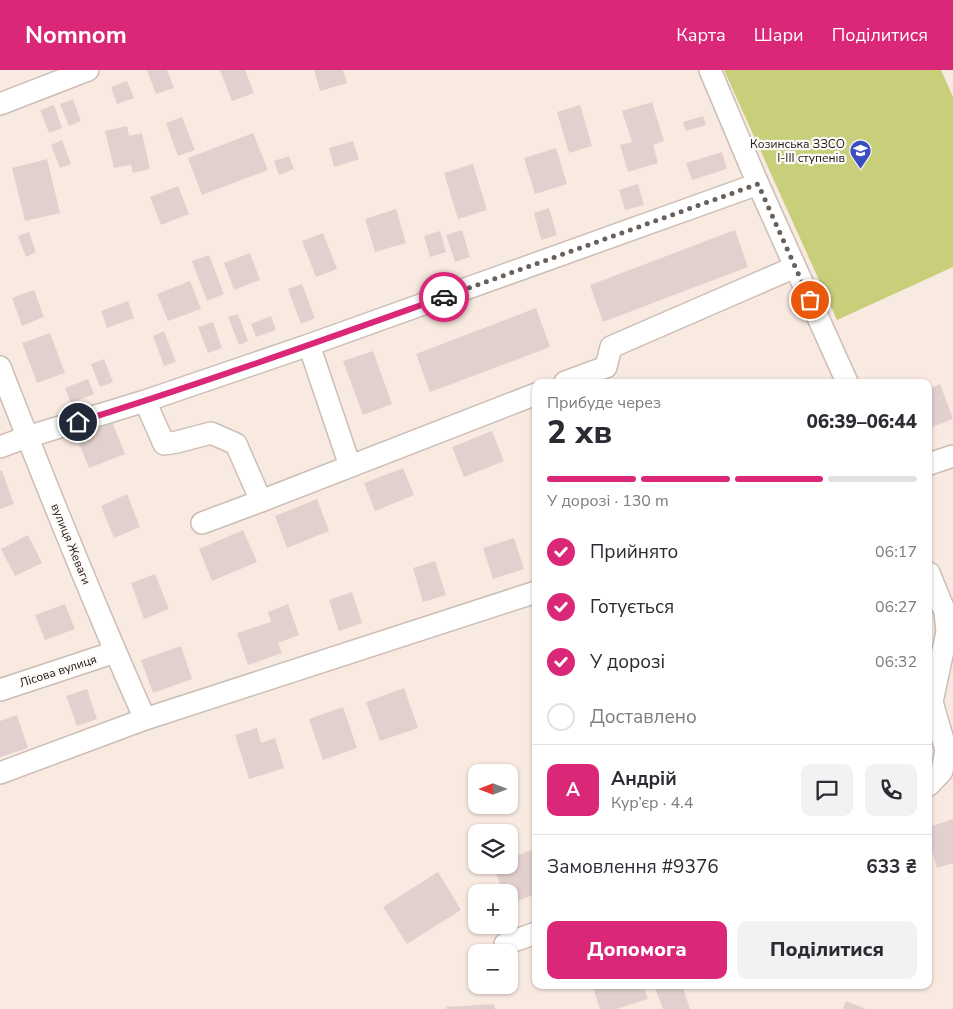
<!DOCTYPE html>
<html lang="uk">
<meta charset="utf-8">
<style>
:root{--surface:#fff;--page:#f2f2f3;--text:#2b2b33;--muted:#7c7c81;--line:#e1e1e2;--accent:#db2777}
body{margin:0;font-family:"Nunito Sans",sans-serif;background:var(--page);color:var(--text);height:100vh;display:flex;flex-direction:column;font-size:19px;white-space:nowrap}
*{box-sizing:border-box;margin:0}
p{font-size:16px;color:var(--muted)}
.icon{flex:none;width:28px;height:28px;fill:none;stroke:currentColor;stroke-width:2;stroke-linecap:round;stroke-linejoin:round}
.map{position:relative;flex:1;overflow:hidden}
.panel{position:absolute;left:532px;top:309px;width:400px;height:610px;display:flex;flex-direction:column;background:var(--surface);border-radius:10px;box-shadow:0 1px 4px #0004}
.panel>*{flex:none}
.needle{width:32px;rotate:270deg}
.tools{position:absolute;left:468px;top:694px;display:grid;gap:10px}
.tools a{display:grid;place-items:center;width:50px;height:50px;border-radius:10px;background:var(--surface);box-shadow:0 1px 4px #0004;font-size:25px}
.pin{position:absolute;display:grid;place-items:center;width:42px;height:42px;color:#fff;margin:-21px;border:2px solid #fff;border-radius:50%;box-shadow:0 1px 5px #0007}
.courier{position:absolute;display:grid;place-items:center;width:50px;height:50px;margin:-25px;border:4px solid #db2777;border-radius:50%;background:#fff;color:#222;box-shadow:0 1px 6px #0007}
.overview em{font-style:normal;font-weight:800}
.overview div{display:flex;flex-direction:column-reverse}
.overview{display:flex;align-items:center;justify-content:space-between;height:85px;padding:0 15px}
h1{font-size:32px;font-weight:800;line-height:38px}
.bar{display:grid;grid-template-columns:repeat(4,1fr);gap:8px 5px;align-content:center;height:60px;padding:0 15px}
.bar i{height:6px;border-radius:4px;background:var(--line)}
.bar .current{background:var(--accent)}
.bar p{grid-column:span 4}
.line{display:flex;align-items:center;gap:12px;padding:0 15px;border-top:1px solid var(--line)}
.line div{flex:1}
.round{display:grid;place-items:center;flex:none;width:52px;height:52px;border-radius:10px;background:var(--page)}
ol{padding:0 15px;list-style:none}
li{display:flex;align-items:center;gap:15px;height:55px}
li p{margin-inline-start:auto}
li .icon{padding:5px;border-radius:50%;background:var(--accent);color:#fff;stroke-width:4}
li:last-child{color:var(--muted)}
li i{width:28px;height:28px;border:2px solid var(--line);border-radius:50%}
.cta{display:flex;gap:10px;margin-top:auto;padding:10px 15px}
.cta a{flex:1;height:58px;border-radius:10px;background:var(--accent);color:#fff;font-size:20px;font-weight:800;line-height:58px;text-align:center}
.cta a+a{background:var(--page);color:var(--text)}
header{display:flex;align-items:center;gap:30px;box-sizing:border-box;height:70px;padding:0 25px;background:var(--accent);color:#fff}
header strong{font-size:24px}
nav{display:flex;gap:28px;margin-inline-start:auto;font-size:18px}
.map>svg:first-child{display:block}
</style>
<header>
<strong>Nomnom</strong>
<nav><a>Карта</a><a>Шари</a><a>Поділитися</a></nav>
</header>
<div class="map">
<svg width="953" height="939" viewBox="0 0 953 939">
<rect width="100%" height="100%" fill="#f9eae1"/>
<path fill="#c9ce7b" d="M 724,0 L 941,0 L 953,27 L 953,197 L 837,250 Z"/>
<g fill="#e2d0ce">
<path d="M 147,0 L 167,0 L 174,18 L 156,24 Z"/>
<path d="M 220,0 L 245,0 L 254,23 L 232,31 Z"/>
<path d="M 314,0 L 343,0 L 347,13 L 320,21 Z"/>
<path d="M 127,11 L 134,28 L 117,34 L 111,17 Z"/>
<path d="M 73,29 L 81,51 L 69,56 L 60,34 Z"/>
<path d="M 652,32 L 664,71 L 653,75 L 658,93 L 628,102 L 620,75 L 632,72 L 622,41 Z"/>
<path d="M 54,35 L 62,58 L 49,63 L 40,40 Z"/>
<path d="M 580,35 L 592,76 L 569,83 L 557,42 Z"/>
<path d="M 703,46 L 706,55 L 686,61 L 683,52 Z"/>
<path d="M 182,47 L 195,80 L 178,86 L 166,53 Z"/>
<path d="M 127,56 L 129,66 L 142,63 L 150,99 L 133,103 L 131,95 L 114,98 L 105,61 Z"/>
<path d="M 253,63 L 268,100 L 202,125 L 188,88 Z"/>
<path d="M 62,70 L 71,94 L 60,98 L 51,75 Z"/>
<path d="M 353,71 L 359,89 L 334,97 L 329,78 Z"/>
<path d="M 556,78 L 567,114 L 535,124 L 524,88 Z"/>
<path d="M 722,82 L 727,99 L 692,110 L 686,93 Z"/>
<path d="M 289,86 L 294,99 L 279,105 L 274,91 Z"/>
<path d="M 47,89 L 60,143 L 25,151 L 12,98 Z"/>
<path d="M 473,94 L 487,140 L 458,149 L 444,103 Z"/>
<path d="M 638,114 L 644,135 L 625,140 L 619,120 Z"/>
<path d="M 178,116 L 189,144 L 161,155 L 150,127 Z"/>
<path d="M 549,138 L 557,165 L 541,170 L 534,143 Z"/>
<path d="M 396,139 L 406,173 L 375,182 L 365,149 Z"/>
<path d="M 462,160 L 470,187 L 455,192 L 446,165 Z"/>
<path d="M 735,160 L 748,197 L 603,252 L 590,215 Z"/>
<path d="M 440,161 L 446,182 L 430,187 L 424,166 Z"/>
<path d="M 29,162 L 36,182 L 26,187 L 18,166 Z"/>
<path d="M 323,163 L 337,199 L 316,207 L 302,171 Z"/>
<path d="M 250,183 L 260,210 L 234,220 L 224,193 Z"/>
<path d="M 209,185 L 224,224 L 207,231 L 192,191 Z"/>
<path d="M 190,211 L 201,239 L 168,251 L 157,224 Z"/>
<path d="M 302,214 L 315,248 L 301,254 L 288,219 Z"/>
<path d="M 34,220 L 44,247 L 22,256 L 12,228 Z"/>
<path d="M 128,231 L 134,248 L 107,258 L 101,241 Z"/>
<path d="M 536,238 L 550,277 L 430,322 L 416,284 Z"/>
<path d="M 238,244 L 248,271 L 239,275 L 228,247 Z"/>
<path d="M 271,246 L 276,260 L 256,267 L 251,254 Z"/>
<path d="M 213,252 L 222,278 L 208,283 L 198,257 Z"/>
<path d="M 164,261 L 176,292 L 164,296 L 153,266 Z"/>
<path d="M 50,263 L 65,303 L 37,313 L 22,273 Z"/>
<path d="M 373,281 L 392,334 L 363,345 L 343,291 Z"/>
<path d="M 104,289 L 113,312 L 100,317 L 91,294 Z"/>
<path d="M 88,309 L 94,324 L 71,333 L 65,318 Z"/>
<path d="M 940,314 L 953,349 L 929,358 L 929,319 Z"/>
<path d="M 112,352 L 125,384 L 89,398 L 76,366 Z"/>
<path d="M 492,361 L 504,391 L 464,407 L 452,377 Z"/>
<path d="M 403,398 L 414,425 L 375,441 L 364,413 Z"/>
<path d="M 0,401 L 2,401 L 14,434 L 0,439 Z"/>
<path d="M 127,424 L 140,457 L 114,468 L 101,436 Z"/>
<path d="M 317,429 L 329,461 L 287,478 L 275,446 Z"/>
<path d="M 243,460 L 257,492 L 212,511 L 199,479 Z"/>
<path d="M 28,465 L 42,493 L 15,506 L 1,479 Z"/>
<path d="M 514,468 L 524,499 L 493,509 L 483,478 Z"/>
<path d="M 435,491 L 446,525 L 423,532 L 413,498 Z"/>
<path d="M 155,504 L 169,539 L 144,549 L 131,513 Z"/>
<path d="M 352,522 L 362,553 L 339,561 L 329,530 Z"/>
<path d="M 65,534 L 75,559 L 45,570 L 35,545 Z"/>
<path d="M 288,534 L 299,565 L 278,573 L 282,583 L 248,595 L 237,563 L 271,552 L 268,542 Z"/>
<path d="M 181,576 L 192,609 L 153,623 L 141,590 Z"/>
<path d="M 404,618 L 418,658 L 380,671 L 366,632 Z"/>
<path d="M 87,619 L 97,649 L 77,656 L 66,626 Z"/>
<path d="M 343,637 L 357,678 L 323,690 L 309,649 Z"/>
<path d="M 17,645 L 28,678 L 0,687 L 0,651 Z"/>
<path d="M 257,658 L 261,673 L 275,668 L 284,698 L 249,709 L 235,665 Z"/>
<path d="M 953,749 L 953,793 L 937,798 L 929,771 L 929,757 Z"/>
<path d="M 536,778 L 536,824 L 509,834 L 509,822 L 503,822 L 493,795 L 509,795 L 509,789 Z"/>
<path d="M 438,802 L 461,840 L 407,874 L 383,837 Z"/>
<path d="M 592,915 L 643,915 L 648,929 L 616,939 L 600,939 Z"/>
<path d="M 654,915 L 682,915 L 690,939 L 663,939 Z"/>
<path d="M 846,931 L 866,939 L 843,939 Z"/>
<path d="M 494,934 L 495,939 L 447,939 L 446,937 Z"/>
</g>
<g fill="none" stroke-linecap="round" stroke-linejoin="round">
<defs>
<g id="minor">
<path d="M 710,0 L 758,114 L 847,312"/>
<path d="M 0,34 L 88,0"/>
<path d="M 309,275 L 350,396"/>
<path d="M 0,297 C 46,415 93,533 145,649"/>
<path d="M 565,312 L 606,297 L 611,277 L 795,197"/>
<path d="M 145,331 L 164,374 L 177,372 L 211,363 L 236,374 L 261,431 L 536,324"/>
<path d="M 0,377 L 27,367 L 145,331 L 309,275 L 758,114"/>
<path d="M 929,394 L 953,386"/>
<path d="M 202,453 L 261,431"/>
<path d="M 929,503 L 945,542 L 947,562 L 932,632 L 946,680 L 942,701 L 929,715"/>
<path d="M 0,620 L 115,582"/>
<path d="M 0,703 L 145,649 L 536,522"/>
<path d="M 505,874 L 536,863"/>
</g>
</defs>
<use href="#minor" stroke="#ccbeb5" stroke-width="24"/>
<use href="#minor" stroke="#fff" stroke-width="21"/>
</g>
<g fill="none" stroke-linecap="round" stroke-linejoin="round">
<path stroke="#69605b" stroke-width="5" stroke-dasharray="0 9" d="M 444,227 L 758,114 L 810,230"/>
<path stroke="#db2777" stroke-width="6" d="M 78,352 C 201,314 323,270 444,227"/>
</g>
<defs>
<symbol id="school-pin" viewBox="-11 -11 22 30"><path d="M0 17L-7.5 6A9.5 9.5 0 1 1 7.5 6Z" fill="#3b4ec1" stroke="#fdfaf8"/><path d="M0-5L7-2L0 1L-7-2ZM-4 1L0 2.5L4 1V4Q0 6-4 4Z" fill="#fff"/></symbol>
</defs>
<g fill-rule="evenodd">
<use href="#school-pin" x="848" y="68" width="25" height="34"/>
</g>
<g text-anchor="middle" stroke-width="4.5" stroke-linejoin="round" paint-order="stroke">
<g font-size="12" fill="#1b1613" stroke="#fdfaf8" text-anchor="end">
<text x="845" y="78">Козинська ЗЗСО<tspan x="845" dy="14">І-ІІІ ступенів</tspan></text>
</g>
<g font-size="12" fill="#1b1613" stroke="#fdfaf8">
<text transform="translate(71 474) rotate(68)" y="4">вулиця Жеваги</text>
<text transform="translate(58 601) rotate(-18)" y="4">Лісова вулиця</text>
</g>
</g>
</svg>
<div class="tools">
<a><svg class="needle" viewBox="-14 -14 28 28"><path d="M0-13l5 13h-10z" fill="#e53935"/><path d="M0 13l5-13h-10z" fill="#7c7c81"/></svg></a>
<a><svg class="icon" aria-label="layers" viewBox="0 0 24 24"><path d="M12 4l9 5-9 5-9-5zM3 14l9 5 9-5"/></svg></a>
<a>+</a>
<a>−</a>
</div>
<div class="pin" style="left:810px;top:230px;background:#ea580c"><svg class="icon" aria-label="bag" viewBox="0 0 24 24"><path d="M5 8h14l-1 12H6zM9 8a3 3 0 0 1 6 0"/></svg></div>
<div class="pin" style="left:78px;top:352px;background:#1f2937"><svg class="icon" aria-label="home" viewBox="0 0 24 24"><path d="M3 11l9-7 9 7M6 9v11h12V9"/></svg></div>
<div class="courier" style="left:444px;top:227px"><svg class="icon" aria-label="car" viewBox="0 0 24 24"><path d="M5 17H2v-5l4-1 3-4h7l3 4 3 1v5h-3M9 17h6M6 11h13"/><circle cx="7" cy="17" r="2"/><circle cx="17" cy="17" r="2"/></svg></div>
<section class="panel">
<div class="overview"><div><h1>2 хв</h1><p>Прибуде через</p></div><em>06:39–06:44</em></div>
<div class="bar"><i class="current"></i><i class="current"></i><i class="current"></i><i></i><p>У дорозі · 130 m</p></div>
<ol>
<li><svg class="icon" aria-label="check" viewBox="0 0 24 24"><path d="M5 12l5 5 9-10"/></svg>Прийнято<p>06:17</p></li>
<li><svg class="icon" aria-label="check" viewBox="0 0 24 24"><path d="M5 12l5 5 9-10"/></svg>Готується<p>06:27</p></li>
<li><svg class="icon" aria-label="check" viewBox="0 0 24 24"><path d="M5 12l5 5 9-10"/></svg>У дорозі<p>06:32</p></li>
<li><i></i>Доставлено</li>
</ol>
<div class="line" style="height:90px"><b class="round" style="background:var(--accent);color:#fff">А</b><div><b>Андрій</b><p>Кур’єр · 4.4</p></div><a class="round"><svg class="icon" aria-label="chat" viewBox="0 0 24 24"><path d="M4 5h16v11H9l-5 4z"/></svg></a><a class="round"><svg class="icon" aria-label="phone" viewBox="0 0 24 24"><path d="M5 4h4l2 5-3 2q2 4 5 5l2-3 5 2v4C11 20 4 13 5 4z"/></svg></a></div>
<div class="line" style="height:65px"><div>Замовлення #9376</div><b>633 ₴</b></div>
<div class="cta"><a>Допомога</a><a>Поділитися</a></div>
</section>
</div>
